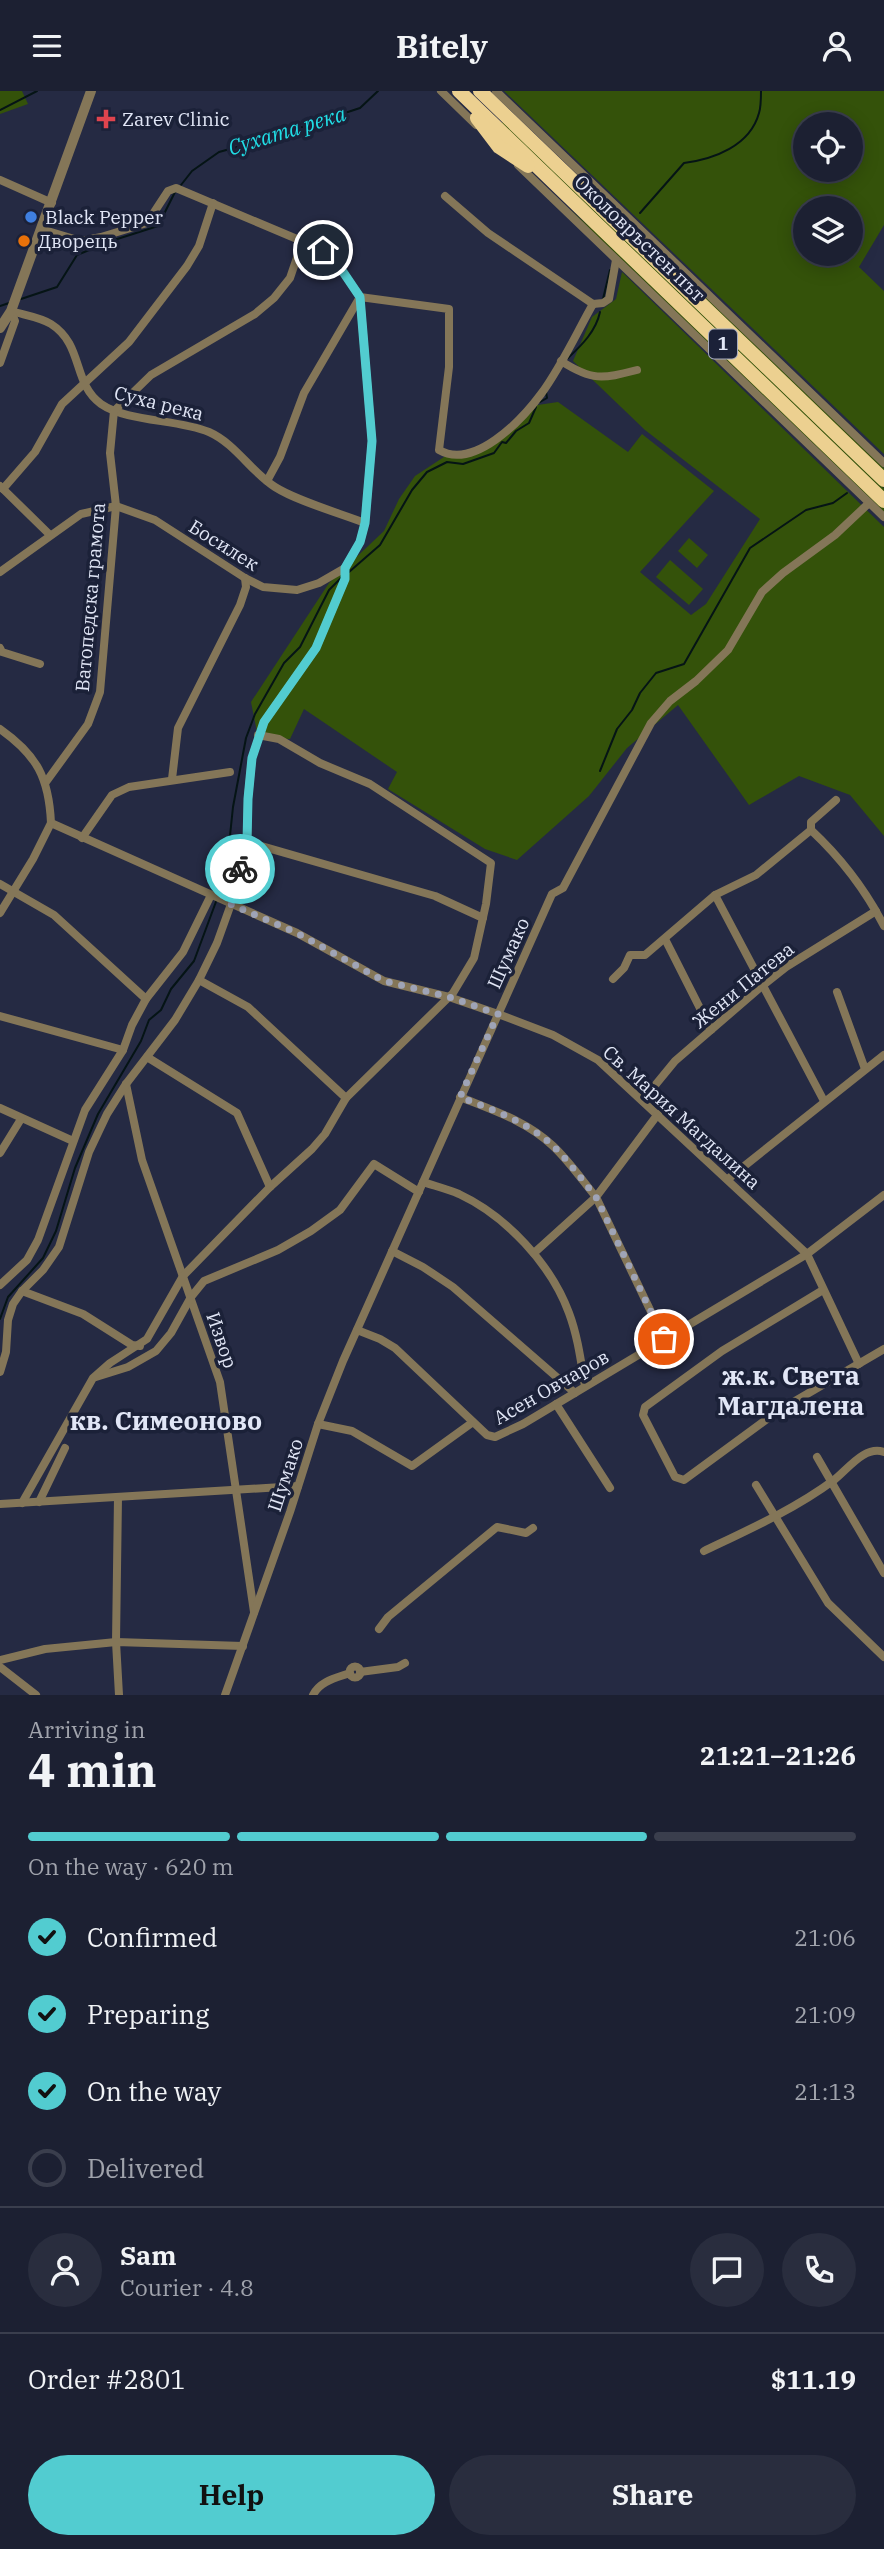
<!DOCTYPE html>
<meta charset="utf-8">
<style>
:root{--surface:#1c2032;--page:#292d3e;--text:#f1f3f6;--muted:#a0a3ac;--line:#3a3e4d;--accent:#52ccd0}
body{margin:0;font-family:"IBM Plex Serif",serif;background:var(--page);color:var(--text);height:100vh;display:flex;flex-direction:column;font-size:26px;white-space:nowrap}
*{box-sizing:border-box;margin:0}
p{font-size:23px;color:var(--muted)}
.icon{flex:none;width:38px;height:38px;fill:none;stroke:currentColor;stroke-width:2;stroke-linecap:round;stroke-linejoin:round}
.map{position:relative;height:1604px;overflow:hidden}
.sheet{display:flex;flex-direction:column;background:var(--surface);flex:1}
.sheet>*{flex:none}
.controls{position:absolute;left:793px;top:21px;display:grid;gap:14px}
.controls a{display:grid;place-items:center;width:70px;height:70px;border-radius:50%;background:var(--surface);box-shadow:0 4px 18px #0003,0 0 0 2px var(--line);font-size:35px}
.pin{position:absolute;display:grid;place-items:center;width:60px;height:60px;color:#fff;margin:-30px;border:4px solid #fff;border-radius:50%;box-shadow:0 2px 7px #0007}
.courier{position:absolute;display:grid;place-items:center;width:70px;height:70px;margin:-35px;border:5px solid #52ccd0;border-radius:50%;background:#fff;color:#222;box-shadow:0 2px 9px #0007}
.summary em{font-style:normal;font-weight:700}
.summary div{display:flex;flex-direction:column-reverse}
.summary{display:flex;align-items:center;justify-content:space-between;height:119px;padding:0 28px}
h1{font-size:46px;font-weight:700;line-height:52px}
.bar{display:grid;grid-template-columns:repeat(4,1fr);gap:10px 7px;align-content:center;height:84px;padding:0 28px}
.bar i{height:9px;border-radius:5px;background:var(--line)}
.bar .active{background:var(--accent)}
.bar p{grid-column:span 4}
.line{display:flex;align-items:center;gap:18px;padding:0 28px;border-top:2px solid var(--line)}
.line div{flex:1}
.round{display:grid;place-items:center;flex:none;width:74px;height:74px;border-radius:37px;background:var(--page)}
ol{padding:0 28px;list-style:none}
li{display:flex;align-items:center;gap:21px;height:77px}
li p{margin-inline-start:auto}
li .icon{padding:7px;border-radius:50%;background:var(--accent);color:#111;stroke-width:4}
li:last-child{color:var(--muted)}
li i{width:38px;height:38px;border:4px solid var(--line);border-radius:50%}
.action{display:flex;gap:14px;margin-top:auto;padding:14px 28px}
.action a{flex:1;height:80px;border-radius:42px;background:var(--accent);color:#111;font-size:28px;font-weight:700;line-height:80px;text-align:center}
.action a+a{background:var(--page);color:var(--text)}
header{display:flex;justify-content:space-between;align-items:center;height:91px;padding:0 28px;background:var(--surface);font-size:32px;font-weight:700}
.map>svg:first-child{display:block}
</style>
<header><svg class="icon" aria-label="menu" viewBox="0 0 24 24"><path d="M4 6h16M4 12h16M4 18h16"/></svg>Bitely<svg class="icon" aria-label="person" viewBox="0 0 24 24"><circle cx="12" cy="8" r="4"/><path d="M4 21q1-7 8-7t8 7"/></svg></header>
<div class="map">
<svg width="884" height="1604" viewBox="0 0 884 1604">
<rect width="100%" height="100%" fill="#252a43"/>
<g fill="#34520a" fill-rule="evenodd">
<path d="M 0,0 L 22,0 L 28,13 L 0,23 Z"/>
<path d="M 504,0 L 884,0 L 884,134 L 859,176 L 884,200 L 884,363 ZM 805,33 L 850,33 L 850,79 L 805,79 ZM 805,117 L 850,117 L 850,163 L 805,163 Z"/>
<path d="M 503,31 L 884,397 L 884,401 L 501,33 Z"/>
<path d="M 589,94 L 884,377 L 884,380 L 612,118 Z"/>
<path d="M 567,116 L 596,141 L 884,417 L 884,421 Z"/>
<path d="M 622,181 L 884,436 L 884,745 L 850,704 L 799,685 L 749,714 L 678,614 L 627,657 L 589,705 L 517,769 L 485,758 L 388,698 L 397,681 L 304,618 L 290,648 L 258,646 L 251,611 L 329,492 L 384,440 L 399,408 L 415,385 L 447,364 L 489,353 L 531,315 L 558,311 L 628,361 L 642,343 L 714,400 L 640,481 L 691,524 L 706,513 L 760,428 L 645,339 L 573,270 L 592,226 L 616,208 Z"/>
<path d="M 689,447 L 708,464 L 697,477 L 678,460 Z"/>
<path d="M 670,469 L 703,498 L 689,514 L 656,486 Z"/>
</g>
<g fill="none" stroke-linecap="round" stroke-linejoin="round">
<g stroke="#051415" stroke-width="2">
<path d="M 0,19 L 37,0"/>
<path d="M 181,94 L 192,80 L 219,61 L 263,49 L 360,17 L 378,0"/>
<path d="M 640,122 L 684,72 C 714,68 750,55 759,22 C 761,16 761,7 761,0"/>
<path d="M 21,208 L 57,196 L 77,164 L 111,150 L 158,135 L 175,101"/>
<path d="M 603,208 L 610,179"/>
<path d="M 0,215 L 9,212"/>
<path d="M 568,267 C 582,254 596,240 600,221"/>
<path d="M 540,311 L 547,307 L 546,301"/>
<path d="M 349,481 L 380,454 L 412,399 L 427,381 L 447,371 L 463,373 L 494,362 L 502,351 L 506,352 L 516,340 L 529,332 L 536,316"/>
<path d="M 600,680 L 617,638 L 632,619 L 640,602 L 656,582 L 684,573 L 750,457 L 806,419 L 833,412 L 847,402"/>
<path d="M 218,803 L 229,754 L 233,716 L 246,647 L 255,623 L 284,572 L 300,556 L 329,499 L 342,486"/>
<path d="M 0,1228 L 8,1206 L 43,1167 L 56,1140 L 75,1077 L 98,1023 L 141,950 L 149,929 L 161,919 L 171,898 L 194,870 L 217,808"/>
</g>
<g stroke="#847658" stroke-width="8">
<path d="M 441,0 L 476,34"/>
<path d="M 496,0 L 884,372"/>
<path d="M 518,74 L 884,426"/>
<path d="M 0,89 L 52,112"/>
<path d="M 445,105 L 488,142 L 593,213"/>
<path d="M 593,213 L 603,212 L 609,208 L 616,169"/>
<path d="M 11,220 C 24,224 40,226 51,233 C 84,254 72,292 101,313 C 127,331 178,328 209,341 C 236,353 251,381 275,396 C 297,410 339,422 365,432"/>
<path d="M 561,270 C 592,290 602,288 637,279"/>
<path d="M 0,272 L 15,230 L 11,220"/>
<path d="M 267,390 L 280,366 L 304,302 L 360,206 L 449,218 L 449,276 L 439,359 C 474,379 521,330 541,303 C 561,276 576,243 593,213"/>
<path d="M 0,395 L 50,444"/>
<path d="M 3,398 L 35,361 L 62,313 L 129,251 L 187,175 L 199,155 L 213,112"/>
<path d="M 0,481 L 81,423 L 116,415 L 155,429 L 245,487 L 263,496 L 297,499 L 319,492 L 345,477 L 360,451 L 365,432 L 372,350 L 360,206 L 337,172 L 323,159 L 176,97 L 168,100 L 147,132 L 101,146 L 81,150 L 41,138"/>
<path d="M 0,557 L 2,561 L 40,573"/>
<path d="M 0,638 C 37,664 49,687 51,732 L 297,842 L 384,890 L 449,906 L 498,923 L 553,944 L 598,969 L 807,1163 L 859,1273"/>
<path d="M 172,688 L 178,637 L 240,514 L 246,496 L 245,487"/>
<path d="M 46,691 L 88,633 L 100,601 L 116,415 L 110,362 L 114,320 L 151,284 L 255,223 L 274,207 L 290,187 L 303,149"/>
<path d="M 811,739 C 841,767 865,798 884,835"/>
<path d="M 82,747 L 112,704 L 129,696 L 230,681"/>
<path d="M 247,751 L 435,805 L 483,827"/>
<path d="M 0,793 L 54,824 L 146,908"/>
<path d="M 715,804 L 824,1010"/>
<path d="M 0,822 L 33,768 L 51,732"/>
<path d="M 665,848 L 711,939"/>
<path d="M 613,888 L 624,877 L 630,864 L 645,864 L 715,804 L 756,784 L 811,739 L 811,731 L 836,709"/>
<path d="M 199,889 L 248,916 L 346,1007"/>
<path d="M 837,901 L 865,978"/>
<path d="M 0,925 L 123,959"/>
<path d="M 147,966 L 237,1022 L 270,1096"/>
<path d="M 126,993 L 142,1069 L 220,1291 L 254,1521"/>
<path d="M 460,1006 C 492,1019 527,1030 553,1055 C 569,1070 582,1089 596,1106 L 664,1248"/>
<path d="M 643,1009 L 675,970 L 762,895 L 786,876 L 876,820"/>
<path d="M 0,1017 L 73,1050"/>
<path d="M 0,1062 L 21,1028"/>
<path d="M 728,1088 L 884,964"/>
<path d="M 423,1091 C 435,1095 447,1098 459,1103 C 506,1125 551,1173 569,1222 C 578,1246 581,1271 585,1295"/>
<path d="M 392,1160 L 423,1176 L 453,1196 L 575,1302"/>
<path d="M 534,1162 L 596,1106 L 658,1023"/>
<path d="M 0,1194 L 27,1169 L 38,1149 L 85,1019 L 123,959 L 132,934 L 146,908 L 183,861 L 211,804"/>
<path d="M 823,1199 L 722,1260 L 645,1316 L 643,1324 L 675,1386 L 684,1389 L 778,1320 L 884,1258"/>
<path d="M 22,1200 L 83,1223 L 132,1254 L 140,1255"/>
<path d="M 357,1239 L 380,1248 L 395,1257 L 487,1344 L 495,1346 L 523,1333 L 807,1163 L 884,1104"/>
<path d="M 0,1281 L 6,1261 L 8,1229 L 13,1213 L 22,1200 L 43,1179 L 59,1156 L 89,1061 L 107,1023 L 126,993 L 175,929 L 199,889 L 217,852 L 231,813 L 247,751 L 248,707 L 252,667 L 264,631 L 316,557 L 345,488 L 345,477"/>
<path d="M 96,1286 L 128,1276 L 156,1260 L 171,1242 L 191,1206 L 204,1190 L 278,1159 L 311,1140 L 340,1119 L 374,1073 L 419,1101"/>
<path d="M 556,1313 L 610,1397"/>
<path d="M 318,1333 L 352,1340 L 412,1375 L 473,1331"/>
<path d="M 817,1366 L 884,1482"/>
<path d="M 756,1394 L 828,1512 L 884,1566"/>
<path d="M 118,1406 L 116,1551 L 119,1604"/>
<path d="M 39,1411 L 65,1357"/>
<path d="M 22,1412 L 93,1287 L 110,1272 L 147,1248 L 183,1185 L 270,1096 L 312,1058 L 325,1043 L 346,1007 L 453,902 L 474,867 L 486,813 L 491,772 L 370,693 L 320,672 L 279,648 L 258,644"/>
<path d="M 0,1413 L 298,1395"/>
<path d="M 704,1460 C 748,1439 795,1418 834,1389 C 848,1378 865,1354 884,1361"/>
<path d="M 379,1538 L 388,1526 L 497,1436 L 526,1442 L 533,1437"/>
<path d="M 0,1569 L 45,1558 L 116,1551 L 243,1555"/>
<circle cx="355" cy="1581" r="5.5"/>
<path d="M 0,1576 L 36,1604"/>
<path d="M 360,1581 L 398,1576 L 405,1572"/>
<path d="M 225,1604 L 290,1421 L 318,1333 L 343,1270 L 552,803 L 563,797 L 651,632 L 670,610 L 696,590 L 728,559 L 762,501 L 783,482 L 835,444 L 869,412"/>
<path d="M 313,1604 C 320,1590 336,1587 350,1582"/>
</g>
<path stroke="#847658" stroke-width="10" d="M 0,237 L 11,220 L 91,0"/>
<g stroke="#ecd090" stroke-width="14">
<path d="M 459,0 L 884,410"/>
<path d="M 480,0 L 884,389"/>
<path d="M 477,27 L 499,56 L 528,75"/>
</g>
</g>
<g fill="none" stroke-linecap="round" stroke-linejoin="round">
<path stroke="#9fa4b7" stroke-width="7" stroke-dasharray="0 12.6" d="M 240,778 L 230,813 L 297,842 L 384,890 L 449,906 L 498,923 L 460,1006 C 492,1019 527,1030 553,1055 C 569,1070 582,1089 596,1106 L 664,1248"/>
<path stroke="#52ccd0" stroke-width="9" d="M 240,778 L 247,751 L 248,708 L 252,667 L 264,631 L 316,557 L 345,488 L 345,477 L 360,451 L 365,432 L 372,350 L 360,206 L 337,172 L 323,159"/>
</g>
<path fill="#e0444e" stroke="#1b2138" stroke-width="2.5" d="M102.5 17.5h7v7h7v7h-7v7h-7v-7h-7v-7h7z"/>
<circle fill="#3f7fe0" stroke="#1b2138" stroke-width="2.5" cx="31" cy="126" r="7"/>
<circle fill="#e8710a" stroke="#1b2138" stroke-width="2.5" cx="24" cy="150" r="7"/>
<g text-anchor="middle" stroke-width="7" stroke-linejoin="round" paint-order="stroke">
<rect fill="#1b2138" stroke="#a6abbd" stroke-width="2" x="709" y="238.5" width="28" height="29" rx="5"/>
<g font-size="18" font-weight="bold" fill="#e1e6f6">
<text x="723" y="259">1</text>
</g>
<g font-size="19" fill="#e1e6f6" stroke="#1b2138" text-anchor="start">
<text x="122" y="35">Zarev Clinic</text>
<text x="45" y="133">Black Pepper</text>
<text x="38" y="157">Дворець</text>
</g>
<g font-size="19" fill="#e1e6f6" stroke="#1b2138">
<text transform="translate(640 147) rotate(44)" y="7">Околовръстен път</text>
<text transform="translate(159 312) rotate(14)" y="7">Суха река</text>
<text transform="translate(224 454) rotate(32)" y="7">Босилек</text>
<text transform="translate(90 506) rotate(-85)" y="7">Ватопедска грамота</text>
<text transform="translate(508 862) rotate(-66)" y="7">Шумако</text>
<text transform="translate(743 894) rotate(-39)" y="7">Жени Патева</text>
<text transform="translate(682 1026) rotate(42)" y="7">Св. Мария Магдалина</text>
<text transform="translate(222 1249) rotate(71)" y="7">Извор</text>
<text transform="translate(551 1296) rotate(-30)" y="7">Асен Овчаров</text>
<text transform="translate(285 1384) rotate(-72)" y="7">Шумако</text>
</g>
<g font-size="21" font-style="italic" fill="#21dee6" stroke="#1b2138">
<text transform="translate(287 40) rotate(-17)" y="7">Сухата река</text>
</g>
<g font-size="26" font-weight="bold" fill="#e1e6f6" stroke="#1b2138">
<text x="791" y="1294">ж.к. Света<tspan x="791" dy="30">Магдалена</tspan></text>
<text x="166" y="1339">кв. Симеоново</text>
</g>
</g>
</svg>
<div class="controls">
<a><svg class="icon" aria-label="locate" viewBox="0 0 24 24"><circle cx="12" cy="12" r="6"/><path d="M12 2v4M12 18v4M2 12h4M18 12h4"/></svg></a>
<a><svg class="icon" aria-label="layers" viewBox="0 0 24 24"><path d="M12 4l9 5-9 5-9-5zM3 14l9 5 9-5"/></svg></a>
</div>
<div class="pin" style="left:664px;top:1248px;background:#ea580c"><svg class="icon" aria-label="bag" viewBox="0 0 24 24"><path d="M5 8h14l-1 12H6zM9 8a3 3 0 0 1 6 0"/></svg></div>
<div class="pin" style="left:323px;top:159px;background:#1f2937"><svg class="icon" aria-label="home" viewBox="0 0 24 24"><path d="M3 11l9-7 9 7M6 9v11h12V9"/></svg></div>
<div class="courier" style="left:240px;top:778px"><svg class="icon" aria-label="bike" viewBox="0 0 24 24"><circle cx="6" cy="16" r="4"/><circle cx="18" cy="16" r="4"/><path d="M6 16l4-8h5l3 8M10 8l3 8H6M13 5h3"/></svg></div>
</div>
<section class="sheet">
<div class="summary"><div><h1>4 min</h1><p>Arriving in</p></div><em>21:21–21:26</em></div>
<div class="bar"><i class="active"></i><i class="active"></i><i class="active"></i><i></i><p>On the way · 620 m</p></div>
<ol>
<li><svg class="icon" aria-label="check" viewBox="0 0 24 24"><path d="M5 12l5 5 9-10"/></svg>Confirmed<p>21:06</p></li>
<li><svg class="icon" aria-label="check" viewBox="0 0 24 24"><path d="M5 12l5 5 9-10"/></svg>Preparing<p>21:09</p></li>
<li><svg class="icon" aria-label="check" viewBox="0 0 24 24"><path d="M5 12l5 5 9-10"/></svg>On the way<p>21:13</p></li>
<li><i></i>Delivered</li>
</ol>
<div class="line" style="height:126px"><a class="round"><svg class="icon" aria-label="person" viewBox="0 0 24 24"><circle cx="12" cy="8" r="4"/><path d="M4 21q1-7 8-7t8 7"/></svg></a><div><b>Sam</b><p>Courier · 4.8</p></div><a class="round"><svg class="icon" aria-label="chat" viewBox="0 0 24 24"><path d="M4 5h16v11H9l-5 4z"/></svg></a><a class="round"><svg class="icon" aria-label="phone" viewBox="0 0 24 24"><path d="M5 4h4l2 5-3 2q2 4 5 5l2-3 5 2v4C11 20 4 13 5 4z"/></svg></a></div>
<div class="line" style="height:91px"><div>Order #2801</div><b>$11.19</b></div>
<div class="action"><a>Help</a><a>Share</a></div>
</section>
